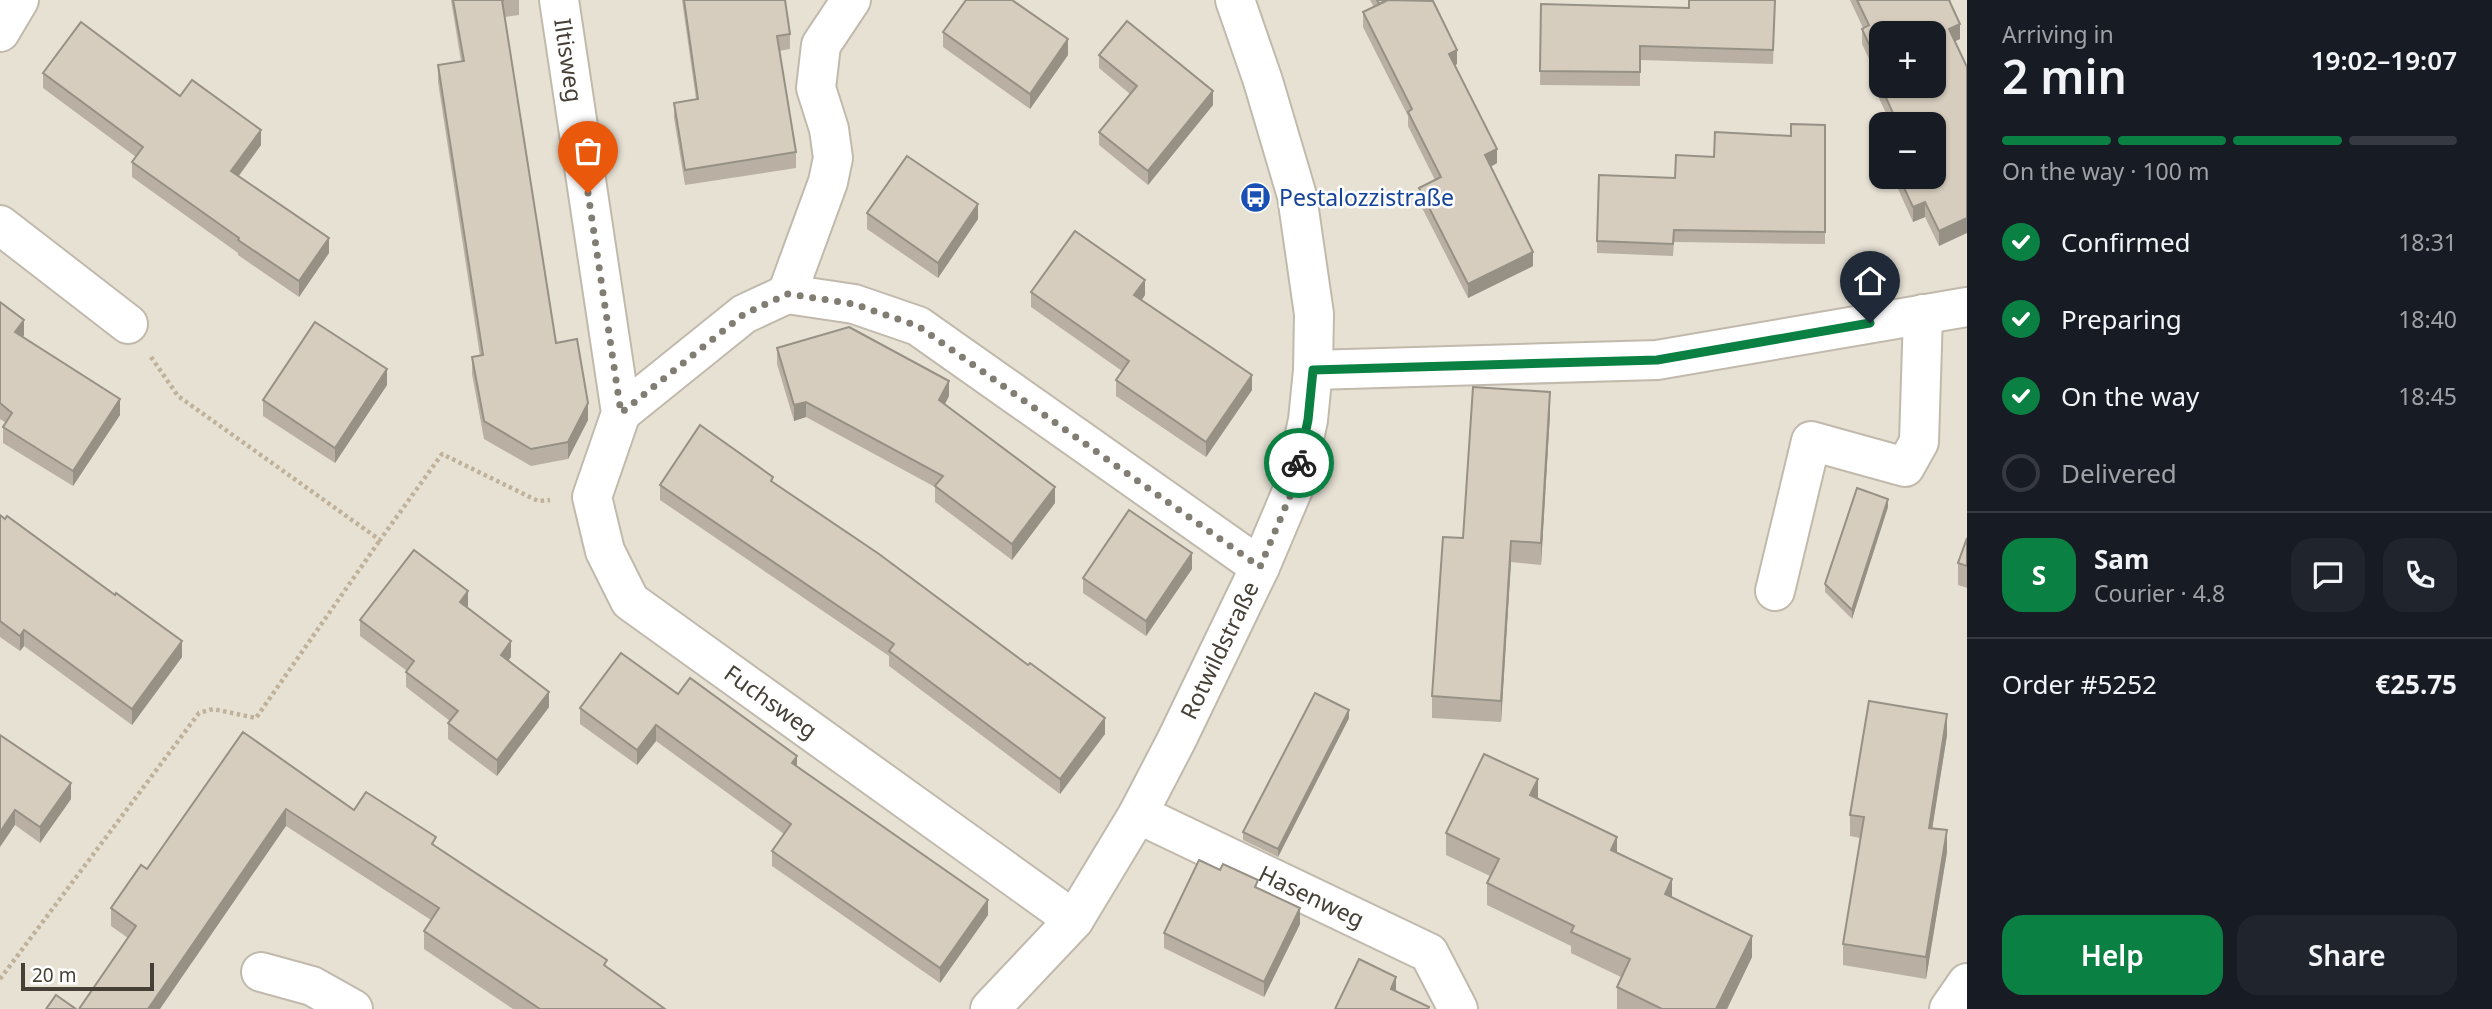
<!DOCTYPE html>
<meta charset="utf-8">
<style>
:root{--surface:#171b24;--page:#20242c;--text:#f1f3f6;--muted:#9ea1a6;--line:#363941;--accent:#0b8043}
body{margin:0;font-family:"Noto Sans",sans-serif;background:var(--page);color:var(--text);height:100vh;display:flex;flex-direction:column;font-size:26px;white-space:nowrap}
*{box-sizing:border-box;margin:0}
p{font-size:23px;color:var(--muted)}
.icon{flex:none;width:38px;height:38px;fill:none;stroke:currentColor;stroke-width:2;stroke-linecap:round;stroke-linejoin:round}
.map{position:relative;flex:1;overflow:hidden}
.side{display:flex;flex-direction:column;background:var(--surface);width:525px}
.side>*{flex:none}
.fabs{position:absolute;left:1869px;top:21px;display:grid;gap:14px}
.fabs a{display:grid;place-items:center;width:77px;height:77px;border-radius:14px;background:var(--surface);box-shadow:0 2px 5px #0004;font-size:35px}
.scale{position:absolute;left:21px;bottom:18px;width:133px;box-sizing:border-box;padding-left:7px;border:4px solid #453f35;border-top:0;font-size:19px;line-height:24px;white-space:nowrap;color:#453f35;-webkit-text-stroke:5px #fff;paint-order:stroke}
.pin{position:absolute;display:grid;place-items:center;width:60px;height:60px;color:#fff;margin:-72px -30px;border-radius:50% 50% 50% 0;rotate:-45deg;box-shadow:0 0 7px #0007}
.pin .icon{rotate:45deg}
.courier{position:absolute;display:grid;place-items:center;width:70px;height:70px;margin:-35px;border:5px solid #0b8043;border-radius:50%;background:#fff;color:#222;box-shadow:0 2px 9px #0007}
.headline em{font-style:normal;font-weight:600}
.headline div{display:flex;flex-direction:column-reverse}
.headline{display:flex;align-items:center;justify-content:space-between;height:119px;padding:0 35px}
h1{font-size:46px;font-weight:600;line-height:52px}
.bar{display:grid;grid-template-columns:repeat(4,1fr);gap:10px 7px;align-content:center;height:84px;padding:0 35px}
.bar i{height:9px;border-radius:5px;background:var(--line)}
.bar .active{background:var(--accent)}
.bar p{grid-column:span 4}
.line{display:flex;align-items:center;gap:18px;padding:0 35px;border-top:2px solid var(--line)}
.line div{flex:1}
.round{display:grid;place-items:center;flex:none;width:74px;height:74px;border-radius:21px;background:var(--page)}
ol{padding:0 35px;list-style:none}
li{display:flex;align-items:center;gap:21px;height:77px}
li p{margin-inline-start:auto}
li .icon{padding:7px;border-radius:50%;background:var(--accent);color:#fff;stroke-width:4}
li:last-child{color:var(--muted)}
li i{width:38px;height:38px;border:4px solid var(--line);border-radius:50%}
.action{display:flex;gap:14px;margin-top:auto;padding:14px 35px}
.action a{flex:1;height:80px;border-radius:21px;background:var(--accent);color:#fff;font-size:28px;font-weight:600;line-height:80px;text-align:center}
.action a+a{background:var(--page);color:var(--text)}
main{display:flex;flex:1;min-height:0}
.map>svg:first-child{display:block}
</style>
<main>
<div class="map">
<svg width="1967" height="1009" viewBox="0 0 1967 1009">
<rect width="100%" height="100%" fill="#f3efe6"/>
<path fill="#e7e1d4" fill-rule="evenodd" d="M 0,0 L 1967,0 L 1967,997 L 1958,1009 L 0,1009 ZM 1881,33 L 1934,33 L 1934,86 L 1881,86 ZM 1881,124 L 1934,124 L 1934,177 L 1881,177 Z"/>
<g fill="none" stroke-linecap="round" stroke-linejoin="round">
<defs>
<g id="minor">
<path id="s1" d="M 559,0 L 621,413 L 592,497 L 605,551 L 630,601 L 1074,920"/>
<path d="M 0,32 L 19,0"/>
<path d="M 0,225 L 128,324"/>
<path d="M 787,294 L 828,182 L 833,158 L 829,129 L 816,88 L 821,45 L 851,0"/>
<path d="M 1313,370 L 1657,360 L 1967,307"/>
<path d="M 621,413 L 744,314 L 787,294 L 854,304 L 918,326 L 1260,567"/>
<path d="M 1775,591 L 1811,441 L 1905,467 L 1919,442 L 1923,314"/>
<path id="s2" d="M 1138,814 L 1429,953 L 1458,1009"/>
<path d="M 261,972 L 312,986 L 353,1009"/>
<path id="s3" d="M 990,1009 L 1074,920 L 1138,814 L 1177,739 L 1260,567 L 1293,489 L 1308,420 L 1313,370 L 1314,314 L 1297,196 L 1263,81 L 1235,0"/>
<path d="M 1949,1009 L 1967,983"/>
</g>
</defs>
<use href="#minor" stroke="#c1b9ac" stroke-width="42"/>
<g stroke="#c0b29a" stroke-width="4.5" stroke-dasharray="3.5 3.5" stroke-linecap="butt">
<path d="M 151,357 L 178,396 L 380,540 L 442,454 L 538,501 L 550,500"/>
<path d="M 0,979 L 199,713 L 213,709 L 256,718 L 380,540"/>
</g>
<use href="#minor" stroke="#fff" stroke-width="38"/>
</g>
<g fill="#b9b0a3">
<path d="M 451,0 L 519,0 L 519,15 L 505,17 L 556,343 L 588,420 L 568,459 L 531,466 L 484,439 L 472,374 L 472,357 L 480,356 L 438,82 L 438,65 L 461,61 Z"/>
<path d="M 682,0 L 785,0 L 790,34 L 790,49 L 779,51 L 796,152 L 796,168 L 685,185 L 674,118 L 674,103 L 696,99 Z"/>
<path d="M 1370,0 L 1415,0 L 1414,1 L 1457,64 L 1454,66 L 1497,163 L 1490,167 L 1533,266 L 1468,298 L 1419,202 L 1419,188 L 1435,180 L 1408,126 L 1408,116 L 1363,27 L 1363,12 L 1374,7 Z"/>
<path d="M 1775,0 L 1773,64 L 1640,60 L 1640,86 L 1540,85 L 1541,4 L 1689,8 Z"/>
<path d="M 1850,0 L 1951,0 L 1950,2 L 1960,39 L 1955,41 L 1939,246 L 1925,217 L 1913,222 L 1898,189 L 1898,177 L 1934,177 L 1934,124 L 1891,124 L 1871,81 L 1872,65 L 1862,44 L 1862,29 L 1863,28 Z"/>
<path d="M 943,32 L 1068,55 L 1030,109 L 943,47 Z"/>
<path d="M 1099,55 L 1213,105 L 1148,185 L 1099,145 L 1099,132 L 1130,94 L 1099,68 Z"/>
<path d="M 43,73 L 180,96 L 261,145 L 239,176 L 329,253 L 299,297 L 238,255 L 238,253 L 132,177 L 132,162 L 136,157 L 43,88 Z"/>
<path d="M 1825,125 L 1825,244 L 1674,242 L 1673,256 L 1597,253 L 1597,241 L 1675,178 L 1714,157 L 1791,136 Z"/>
<path d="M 867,213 L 978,219 L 938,278 L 867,229 Z"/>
<path d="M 1031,292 L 1145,295 L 1142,300 L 1252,390 L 1206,457 L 1116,396 L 1116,380 L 1122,371 L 1031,307 Z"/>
<path d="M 0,302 L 24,335 L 22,337 L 120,415 L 73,486 L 3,443 L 3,427 L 6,423 L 0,419 Z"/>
<path d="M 777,348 L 949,396 L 945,404 L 1055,503 L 1012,560 L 935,502 L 935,487 L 806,417 L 794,421 L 777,364 Z"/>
<path d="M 387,385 L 335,463 L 263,416 L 263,400 Z"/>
<path d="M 1550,414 L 1541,565 L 1511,562 L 1501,722 L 1432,718 L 1432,696 L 1463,538 Z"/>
<path d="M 773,483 L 1105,734 L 1060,794 L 889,666 L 889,656 L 660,500 L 660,485 Z"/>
<path d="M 1888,507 L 1852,619 L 1825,592 L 1825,584 Z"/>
<path d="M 0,515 L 182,657 L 132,725 L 24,646 L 20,651 L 0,637 Z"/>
<path d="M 1967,538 L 1967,588 L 1958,585 L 1958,563 Z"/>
<path d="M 1192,569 L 1146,636 L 1083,593 L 1083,578 Z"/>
<path d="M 468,606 L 467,608 L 511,657 L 508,660 L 549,707 L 497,776 L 448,739 L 448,723 L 450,721 L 406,687 L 406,672 L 407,671 L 360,636 L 360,620 Z"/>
<path d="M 678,694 L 797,766 L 988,915 L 940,983 L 772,866 L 772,851 L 784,834 L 656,741 L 637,765 L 580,724 L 580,708 Z"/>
<path d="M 1349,718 L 1278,857 L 1243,840 L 1243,832 Z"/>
<path d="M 243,732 L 354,810 L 436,846 L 665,1009 L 513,1009 L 424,949 L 424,931 L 431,920 L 286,826 L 128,938 L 111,926 L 111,908 L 147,869 Z"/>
<path d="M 0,735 L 71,799 L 40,843 L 15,825 Z"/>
<path d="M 1947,735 L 1932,828 L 1947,852 L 1926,979 L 1843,965 L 1843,944 L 1860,838 L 1850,836 L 1850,815 Z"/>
<path d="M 1538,799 L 1617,853 L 1672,898 L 1752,957 L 1727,1009 L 1617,1009 L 1617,987 L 1621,977 L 1571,953 L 1571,946 L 1487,905 L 1487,883 L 1490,876 L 1446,855 L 1446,833 Z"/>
<path d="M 1258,889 L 1300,924 L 1264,997 L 1164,948 L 1164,933 Z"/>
</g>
<g fill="#969085">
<path d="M 1960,24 L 1960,39 L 1949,44 L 1949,29 Z"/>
<path d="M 1068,39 L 1068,55 L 1030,109 L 1030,94 Z"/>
<path d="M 1457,50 L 1457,64 L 1449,69 L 1449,54 Z"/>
<path d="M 1213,91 L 1213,105 L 1148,185 L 1148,171 Z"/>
<path d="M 261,130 L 261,145 L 231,186 L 231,171 Z"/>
<path d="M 1497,149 L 1497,163 L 1485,170 L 1485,155 Z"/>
<path d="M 1925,202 L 1925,217 L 1913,222 L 1913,207 Z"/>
<path d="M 978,204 L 978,219 L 938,278 L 938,263 Z"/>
<path d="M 1967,218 L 1967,233 L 1939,246 L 1939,231 Z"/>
<path d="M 329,238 L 329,253 L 299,297 L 299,281 Z"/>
<path d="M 1533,252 L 1533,266 L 1468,298 L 1468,284 Z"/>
<path d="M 1145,280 L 1145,295 L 1134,310 L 1134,295 Z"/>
<path d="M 24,320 L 24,335 L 15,348 L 15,332 Z"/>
<path d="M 387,369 L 387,385 L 335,463 L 335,448 Z"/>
<path d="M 1252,375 L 1252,390 L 1206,457 L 1206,442 Z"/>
<path d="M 949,381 L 949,396 L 939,415 L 939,400 Z"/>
<path d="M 1550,392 L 1550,414 L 1541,565 L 1541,543 Z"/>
<path d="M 120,399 L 120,415 L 73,486 L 73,471 Z"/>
<path d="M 806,402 L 806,417 L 794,421 L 794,405 Z"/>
<path d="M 588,403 L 588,420 L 568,459 L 568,442 Z"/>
<path d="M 1055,487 L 1055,503 L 1012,560 L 1012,544 Z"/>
<path d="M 1888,499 L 1888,507 L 1852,619 L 1852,610 Z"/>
<path d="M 1511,541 L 1511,562 L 1501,722 L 1501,701 Z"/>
<path d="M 1192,553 L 1192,569 L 1146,636 L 1146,621 Z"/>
<path d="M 468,591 L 468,606 L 460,618 L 460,602 Z"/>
<path d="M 24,630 L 24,646 L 20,651 L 20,636 Z"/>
<path d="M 182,641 L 182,657 L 132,725 L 132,709 Z"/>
<path d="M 511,641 L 511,657 L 501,670 L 501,655 Z"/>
<path d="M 549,692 L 549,707 L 497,776 L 497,760 Z"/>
<path d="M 1349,710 L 1349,718 L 1278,857 L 1278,849 Z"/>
<path d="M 1947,714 L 1947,735 L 1929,849 L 1929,828 Z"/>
<path d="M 1105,718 L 1105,734 L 1060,794 L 1060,779 Z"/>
<path d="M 656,725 L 656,741 L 637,765 L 637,750 Z"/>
<path d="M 797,756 L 797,771 L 792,763 Z"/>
<path d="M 1538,779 L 1538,801 L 1530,795 Z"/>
<path d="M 71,783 L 71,799 L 40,843 L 40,827 Z"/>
<path d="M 286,809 L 286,826 L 160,1009 L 148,1009 Z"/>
<path d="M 15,810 L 15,825 L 0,847 L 0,832 Z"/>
<path d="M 1947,830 L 1947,852 L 1926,979 L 1926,957 Z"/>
<path d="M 1617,837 L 1617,859 L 1611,850 Z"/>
<path d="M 1672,879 L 1672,901 L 1665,894 Z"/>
<path d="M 988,900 L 988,915 L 940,983 L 940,968 Z"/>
<path d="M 1300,908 L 1300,924 L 1264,997 L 1264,982 Z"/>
<path d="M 1752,936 L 1752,957 L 1727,1009 L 1716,1009 Z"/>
<path d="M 1396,977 L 1396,993 L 1391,989 Z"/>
</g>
<g fill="#d7cdbe" stroke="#969085" stroke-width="2" fill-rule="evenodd">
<path d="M 453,0 L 504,0 L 502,0 L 556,343 L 577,339 L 588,403 L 568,442 L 531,449 L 484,421 L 472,357 L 483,355 L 438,65 L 464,61 Z"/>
<path d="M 684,0 L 785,0 L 790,34 L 777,36 L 796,152 L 685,170 L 674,103 L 698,99 Z"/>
<path d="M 966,0 L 1012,0 L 1068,39 L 1030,94 L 943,32 Z"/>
<path d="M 1377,0 L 1388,0 L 1379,4 Z"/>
<path d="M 1388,0 L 1433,1 L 1457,50 L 1449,54 L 1497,149 L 1485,155 L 1533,252 L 1468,284 L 1419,188 L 1441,177 L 1408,112 L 1412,109 L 1363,12 Z"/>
<path d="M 1689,0 L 1775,0 L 1773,50 L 1640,46 L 1640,72 L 1540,71 L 1541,4 L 1689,8 Z"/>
<path d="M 1857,0 L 1949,0 L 1960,24 L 1949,29 L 1967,67 L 1967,218 L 1939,231 L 1925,202 L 1913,207 L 1899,177 L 1934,177 L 1934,124 L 1898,124 L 1871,65 L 1877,62 L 1862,29 L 1869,25 ZM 1881,33 L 1934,33 L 1934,86 L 1881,86 Z"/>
<path d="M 1127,21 L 1213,91 L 1148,171 L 1099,132 L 1137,86 L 1099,55 Z"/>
<path d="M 81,22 L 180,96 L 192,80 L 261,130 L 231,171 L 329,238 L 299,281 L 238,240 L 239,238 L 132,162 L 143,147 L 43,73 Z"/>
<path d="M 1791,124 L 1825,125 L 1825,232 L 1674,230 L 1673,244 L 1597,241 L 1599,175 L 1675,178 L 1676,155 L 1714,157 L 1715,132 L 1791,136 Z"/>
<path d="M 907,156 L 978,204 L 938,263 L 867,213 Z"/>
<path d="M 1075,231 L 1145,280 L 1134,295 L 1252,375 L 1206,442 L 1116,380 L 1129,361 L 1031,292 Z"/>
<path d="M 0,302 L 24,320 L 15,332 L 120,399 L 73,471 L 3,427 L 12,413 L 0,403 Z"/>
<path d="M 315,322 L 387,369 L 335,448 L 263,400 Z"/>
<path d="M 849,327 L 949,381 L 939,400 L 1055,487 L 1012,544 L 935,486 L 943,476 L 806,402 L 794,405 L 777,348 Z"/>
<path d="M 1473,387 L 1550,392 L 1541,543 L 1511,541 L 1501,701 L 1432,696 L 1443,537 L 1463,538 Z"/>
<path d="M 700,425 L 773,477 L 771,481 L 879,554 L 1028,665 L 1030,663 L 1105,718 L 1060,779 L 889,651 L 894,644 L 660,485 Z"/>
<path d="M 1857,488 L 1888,499 L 1852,610 L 1825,584 Z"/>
<path d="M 1129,510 L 1192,553 L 1146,621 L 1083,578 Z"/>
<path d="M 0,515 L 5,519 L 7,516 L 115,595 L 116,593 L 182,641 L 132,709 L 24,630 L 20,636 L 0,621 Z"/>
<path d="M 1967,538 L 1967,566 L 1958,563 Z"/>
<path d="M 414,550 L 468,591 L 460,602 L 511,641 L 501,655 L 549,692 L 497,760 L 448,723 L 458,711 L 406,672 L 414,661 L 360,620 Z"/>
<path d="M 621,653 L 678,694 L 690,678 L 797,756 L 792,763 L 988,900 L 940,968 L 772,851 L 791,824 L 656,725 L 637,750 L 580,708 Z"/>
<path d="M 1315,693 L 1349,710 L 1278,849 L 1243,832 Z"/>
<path d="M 1869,701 L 1947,714 L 1929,828 L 1947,830 L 1926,957 L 1843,944 L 1864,817 L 1850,815 Z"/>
<path d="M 243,732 L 354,810 L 366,792 L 436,837 L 432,844 L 607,960 L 604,965 L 665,1009 L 540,1009 L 424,931 L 439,908 L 286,809 L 148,1009 L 79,1009 L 136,926 L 111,908 L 141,865 L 147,869 Z"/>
<path d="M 0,735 L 71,783 L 40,827 L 15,810 L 0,832 Z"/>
<path d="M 1484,754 L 1538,779 L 1530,795 L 1617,837 L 1611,850 L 1672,879 L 1665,894 L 1752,936 L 1716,1009 L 1662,1009 L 1617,987 L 1630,959 L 1571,932 L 1574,926 L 1487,883 L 1499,859 L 1446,833 Z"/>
<path d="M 1199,860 L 1220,870 L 1223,864 L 1258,880 L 1255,887 L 1300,908 L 1264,982 L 1164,933 Z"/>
<path d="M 1359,959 L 1396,977 L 1391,989 L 1429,1007 L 1428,1009 L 1335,1009 Z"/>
<path d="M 56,995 L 76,1009 L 46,1009 Z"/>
</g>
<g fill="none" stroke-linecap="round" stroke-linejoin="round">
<path stroke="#827d73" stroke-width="7" stroke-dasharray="0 12.6" d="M 588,193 L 621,413 L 744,314 L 788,294 L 854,304 L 918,326 L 1260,567 L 1293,489 L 1299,463"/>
<path stroke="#0b8043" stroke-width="9" d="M 1299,463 L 1308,420 L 1313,370 L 1657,360 L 1870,323"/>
</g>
<defs>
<symbol id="bus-disc" viewBox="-11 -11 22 22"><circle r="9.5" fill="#1a4fb4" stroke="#fff"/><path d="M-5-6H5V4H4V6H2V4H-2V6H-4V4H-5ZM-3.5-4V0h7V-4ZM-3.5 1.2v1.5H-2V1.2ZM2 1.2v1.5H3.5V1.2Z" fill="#fff"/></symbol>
</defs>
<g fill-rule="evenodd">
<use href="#bus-disc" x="1238" y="180" width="35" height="35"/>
</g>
<g text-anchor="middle" stroke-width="5" stroke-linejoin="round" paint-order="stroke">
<g font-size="23" fill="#453f35" stroke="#fff">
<text dy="8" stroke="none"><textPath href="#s1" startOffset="61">Iltisweg</textPath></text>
<text dy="8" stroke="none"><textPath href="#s3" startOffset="429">Rotwildstraße</textPath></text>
<text dy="8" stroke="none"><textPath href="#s1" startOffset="791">Fuchsweg</textPath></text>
<text dy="8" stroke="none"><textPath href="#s2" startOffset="192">Hasenweg</textPath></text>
</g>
<g font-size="23" fill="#164399" stroke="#fff" text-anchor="start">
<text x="1279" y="206">Pestalozzistraße</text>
</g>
</g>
</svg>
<div class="fabs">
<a>+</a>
<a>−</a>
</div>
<div class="scale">20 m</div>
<div class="pin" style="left:588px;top:193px;background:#ea580c"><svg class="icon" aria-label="bag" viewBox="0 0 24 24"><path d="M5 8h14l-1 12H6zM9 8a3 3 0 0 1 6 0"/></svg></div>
<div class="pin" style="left:1870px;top:323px;background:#1f2937"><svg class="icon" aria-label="home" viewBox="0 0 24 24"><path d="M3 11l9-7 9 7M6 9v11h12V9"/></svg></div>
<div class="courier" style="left:1299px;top:463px"><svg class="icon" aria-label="bike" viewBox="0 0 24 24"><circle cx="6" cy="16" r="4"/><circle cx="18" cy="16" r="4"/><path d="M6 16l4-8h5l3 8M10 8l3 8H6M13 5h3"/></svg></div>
</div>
<section class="side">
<div class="headline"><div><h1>2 min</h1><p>Arriving in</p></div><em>19:02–19:07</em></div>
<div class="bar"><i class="active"></i><i class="active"></i><i class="active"></i><i></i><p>On the way · 100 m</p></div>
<ol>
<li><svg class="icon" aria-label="check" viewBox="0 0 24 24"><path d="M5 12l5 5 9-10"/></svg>Confirmed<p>18:31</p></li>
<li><svg class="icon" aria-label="check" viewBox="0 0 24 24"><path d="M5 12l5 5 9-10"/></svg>Preparing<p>18:40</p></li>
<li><svg class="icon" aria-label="check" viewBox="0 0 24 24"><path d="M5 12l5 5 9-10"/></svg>On the way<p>18:45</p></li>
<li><i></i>Delivered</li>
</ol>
<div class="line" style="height:126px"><b class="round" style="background:var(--accent);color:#fff">S</b><div><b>Sam</b><p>Courier · 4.8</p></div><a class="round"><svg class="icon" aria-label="chat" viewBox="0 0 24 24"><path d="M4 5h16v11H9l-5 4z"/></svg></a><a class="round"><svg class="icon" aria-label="phone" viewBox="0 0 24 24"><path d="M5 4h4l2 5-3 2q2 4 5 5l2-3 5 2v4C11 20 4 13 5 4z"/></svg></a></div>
<div class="line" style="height:91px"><div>Order #5252</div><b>€25.75</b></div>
<div class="action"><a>Help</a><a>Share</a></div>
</section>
</main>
